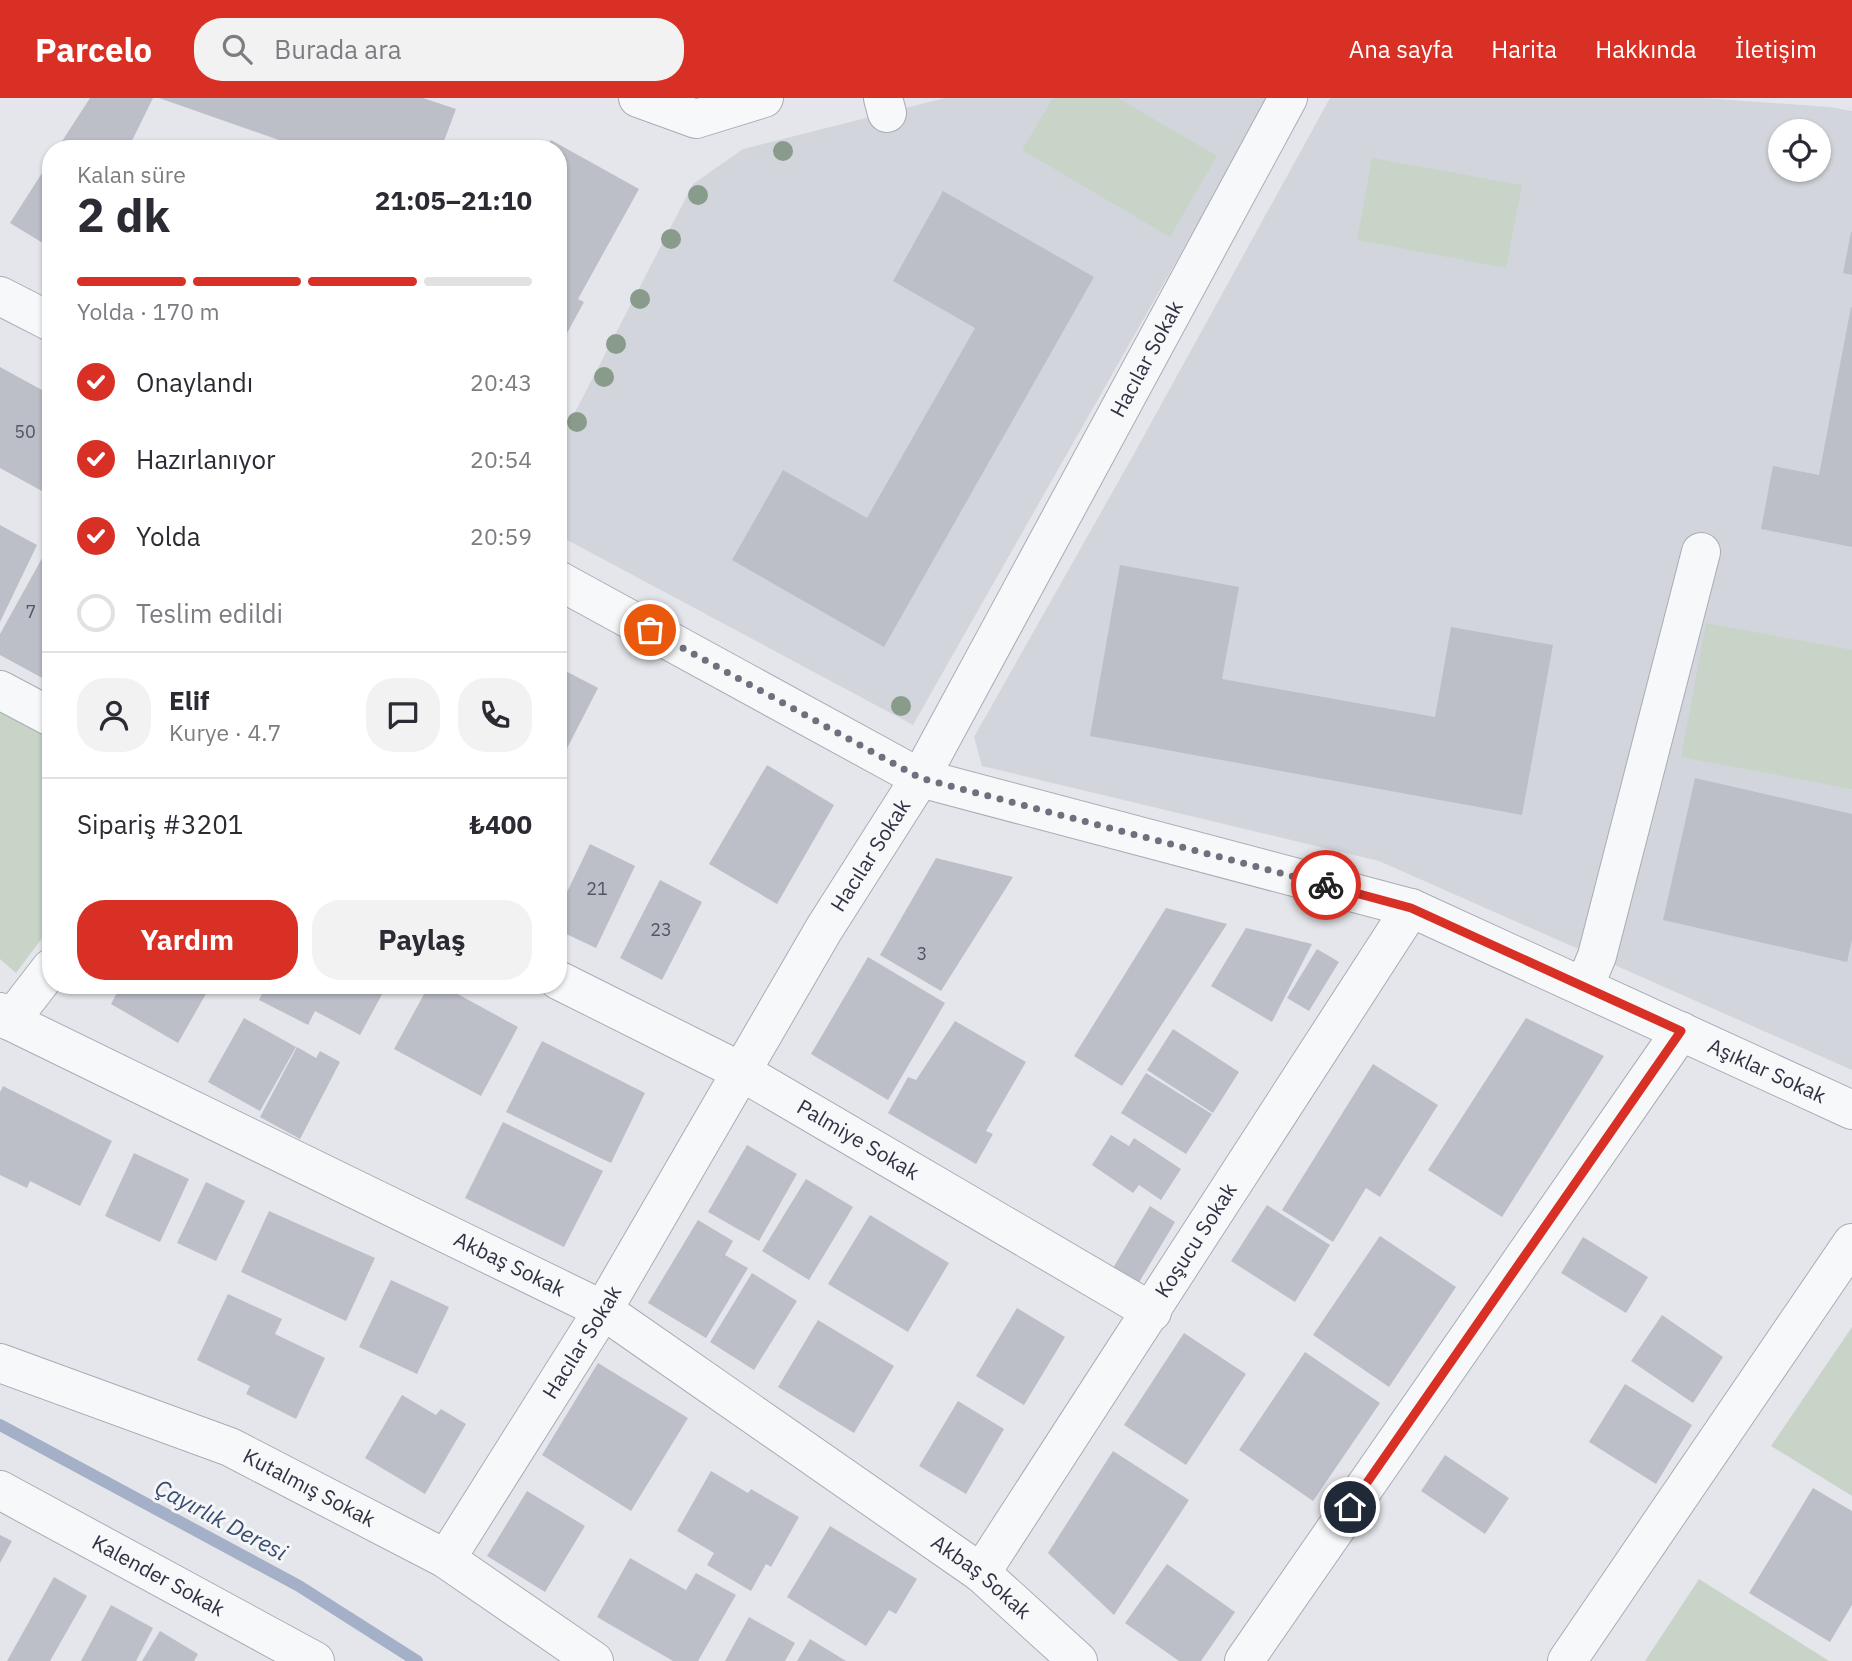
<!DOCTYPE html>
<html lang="tr">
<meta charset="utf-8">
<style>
:root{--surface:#fff;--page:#f2f2f3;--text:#2b2b33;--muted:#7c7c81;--line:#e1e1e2;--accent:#d93025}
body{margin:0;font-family:"IBM Plex Sans",sans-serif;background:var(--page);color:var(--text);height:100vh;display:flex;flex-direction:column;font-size:26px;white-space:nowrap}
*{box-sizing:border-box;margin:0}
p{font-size:23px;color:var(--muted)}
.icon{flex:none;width:38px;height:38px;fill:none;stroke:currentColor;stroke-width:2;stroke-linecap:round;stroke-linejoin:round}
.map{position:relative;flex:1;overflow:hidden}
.panel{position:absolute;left:42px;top:42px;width:525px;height:854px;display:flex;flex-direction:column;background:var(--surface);border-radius:28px;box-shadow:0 2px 5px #0004}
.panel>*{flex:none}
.buttons{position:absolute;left:1768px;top:21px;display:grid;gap:14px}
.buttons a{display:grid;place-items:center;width:63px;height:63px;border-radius:50%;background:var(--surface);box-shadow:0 2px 5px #0004;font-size:35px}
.pin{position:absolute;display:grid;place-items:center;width:60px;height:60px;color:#fff;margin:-30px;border:4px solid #fff;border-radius:50%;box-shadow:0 2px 7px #0007}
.courier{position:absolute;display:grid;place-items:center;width:70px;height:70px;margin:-35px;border:5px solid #d93025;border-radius:50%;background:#fff;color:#222;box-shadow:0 2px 9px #0007}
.headline em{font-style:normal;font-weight:800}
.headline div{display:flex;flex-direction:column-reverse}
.headline{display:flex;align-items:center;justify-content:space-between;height:119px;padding:0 35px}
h1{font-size:46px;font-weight:800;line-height:52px}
.bar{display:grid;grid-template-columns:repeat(4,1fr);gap:10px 7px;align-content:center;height:84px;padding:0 35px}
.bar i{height:9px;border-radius:5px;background:var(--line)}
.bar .active{background:var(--accent)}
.bar p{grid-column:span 4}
.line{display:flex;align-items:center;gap:18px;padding:0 35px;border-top:2px solid var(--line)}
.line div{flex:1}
.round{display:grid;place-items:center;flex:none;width:74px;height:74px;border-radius:28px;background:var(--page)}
ol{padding:0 35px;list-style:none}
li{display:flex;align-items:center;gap:21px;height:77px}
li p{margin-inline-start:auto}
li .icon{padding:7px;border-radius:50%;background:var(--accent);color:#fff;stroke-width:4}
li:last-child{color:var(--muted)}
li i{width:38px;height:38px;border:4px solid var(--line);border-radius:50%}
.button{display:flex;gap:14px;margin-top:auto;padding:14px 35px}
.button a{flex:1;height:80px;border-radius:28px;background:var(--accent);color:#fff;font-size:28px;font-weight:800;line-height:80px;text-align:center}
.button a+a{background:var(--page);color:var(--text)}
header{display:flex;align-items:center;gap:42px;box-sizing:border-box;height:98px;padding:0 35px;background:var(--accent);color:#fff}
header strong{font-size:33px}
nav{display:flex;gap:38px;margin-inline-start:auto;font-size:24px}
.search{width:490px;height:63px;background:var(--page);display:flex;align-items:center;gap:18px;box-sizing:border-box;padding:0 24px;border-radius:28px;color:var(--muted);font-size:26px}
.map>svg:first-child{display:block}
</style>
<header>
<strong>Parcelo</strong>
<div class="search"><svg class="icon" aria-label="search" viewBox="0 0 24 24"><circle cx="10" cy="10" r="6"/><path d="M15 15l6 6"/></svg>Burada ara</div>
<nav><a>Ana sayfa</a><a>Harita</a><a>Hakkında</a><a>İletişim</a></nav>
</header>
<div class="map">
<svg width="1852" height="1563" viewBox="0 0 1852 1563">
<rect width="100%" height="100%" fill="#e5e6eb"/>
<g fill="#d3d5dd" fill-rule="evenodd">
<path d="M 945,0 L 1269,0 L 913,627 L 558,437 L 558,347 L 693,86 L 743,51 Z"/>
<path d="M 1330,0 L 1703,0 L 1830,9 L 1852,13 L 1852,972 L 1379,763 L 982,668 L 974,639 L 1130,363 ZM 1780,33 L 1818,33 L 1818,72 L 1780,72 Z"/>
</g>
<g fill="#c8d4c7">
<path d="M 1053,0 L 1118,0 L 1217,58 L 1170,139 L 1022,52 Z"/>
<path d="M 1372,60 L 1522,87 L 1506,170 L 1357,142 Z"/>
<path d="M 1706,525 L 1852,552 L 1852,691 L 1681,659 Z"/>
<path d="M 0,614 L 51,641 L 51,828 L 16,875 L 0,861 Z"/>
<path d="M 1852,1229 L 1852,1398 L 1771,1348 Z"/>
<path d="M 1699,1481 L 1829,1563 L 1645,1563 Z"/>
</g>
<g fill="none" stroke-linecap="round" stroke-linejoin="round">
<path stroke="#a4b0c7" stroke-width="12" d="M 0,1327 L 299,1488 L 417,1563"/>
</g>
<g fill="#bcbfc8">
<path d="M 90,0 L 153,0 L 128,51 L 57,51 Z"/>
<path d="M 159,0 L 423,0 L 456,11 L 441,51 L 305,51 Z"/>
<path d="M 551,42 L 639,91 L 578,201 L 584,204 L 566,237 L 560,234 L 558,238 L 558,51 L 546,51 Z"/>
<path d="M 51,61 L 51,150 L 10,125 Z"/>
<path d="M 943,93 L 1094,179 L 884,549 L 732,462 L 783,372 L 867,420 L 975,230 L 893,183 Z"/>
<path d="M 1851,134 L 1852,134 L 1852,177 L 1843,175 Z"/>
<path d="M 1851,209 L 1852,210 L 1852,449 L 1761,431 L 1773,368 L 1819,377 Z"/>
<path d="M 0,269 L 51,297 L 51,398 L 0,370 Z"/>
<path d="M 0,427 L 37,447 L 0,524 Z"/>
<path d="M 46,453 L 51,456 L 51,574 L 46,582 L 0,557 L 0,536 Z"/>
<path d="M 1120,467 L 1239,489 L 1222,581 L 1435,619 L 1451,529 L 1553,547 L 1522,717 L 1090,638 Z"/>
<path d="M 558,569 L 598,590 L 558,668 Z"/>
<path d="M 767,667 L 834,707 L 777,806 L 709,766 Z"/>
<path d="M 1695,680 L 1852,716 L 1852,842 L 1847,864 L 1663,822 Z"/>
<path d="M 590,746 L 635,768 L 596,850 L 558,832 L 558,813 Z"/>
<path d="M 936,760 L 1013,779 L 941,893 L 880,857 Z"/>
<path d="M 660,782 L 702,804 L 662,882 L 620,860 Z"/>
<path d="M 1166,810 L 1227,826 L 1122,988 L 1074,958 Z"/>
<path d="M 1246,830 L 1312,846 L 1272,924 L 1211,888 Z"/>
<path d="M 1317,851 L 1339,864 L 1309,913 L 1287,900 Z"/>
<path d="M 868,859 L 945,905 L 888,1002 L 811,956 Z"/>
<path d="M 121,887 L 211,887 L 178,945 L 111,906 Z"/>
<path d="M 266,887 L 387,887 L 360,937 L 315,913 L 308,927 L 259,902 Z"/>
<path d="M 429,887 L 441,887 L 518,929 L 481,998 L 394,951 Z"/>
<path d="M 244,920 L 296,949 L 260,1013 L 208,984 Z"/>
<path d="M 1526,920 L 1604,958 L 1502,1119 L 1428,1072 Z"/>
<path d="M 955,923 L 1026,964 L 986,1033 L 993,1036 L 976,1066 L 888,1015 L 908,979 L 916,982 Z"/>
<path d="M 1173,931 L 1239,974 L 1213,1015 L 1147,972 Z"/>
<path d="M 542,943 L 645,995 L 611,1065 L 506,1014 Z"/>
<path d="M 297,949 L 316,960 L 320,953 L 340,964 L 300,1041 L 260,1019 Z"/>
<path d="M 1373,966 L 1438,1007 L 1380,1099 L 1366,1090 L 1333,1144 L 1282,1112 Z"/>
<path d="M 1146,975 L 1212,1016 L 1186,1056 L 1121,1015 Z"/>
<path d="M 3,988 L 112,1043 L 80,1108 L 30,1083 L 27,1090 L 0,1077 L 0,994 Z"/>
<path d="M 503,1024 L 603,1073 L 564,1149 L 465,1100 Z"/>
<path d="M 1111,1037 L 1129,1048 L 1134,1040 L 1181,1071 L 1161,1102 L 1139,1087 L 1133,1095 L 1092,1067 Z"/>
<path d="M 747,1047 L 797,1076 L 759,1143 L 708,1114 Z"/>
<path d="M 134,1055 L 189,1081 L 160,1144 L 105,1118 Z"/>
<path d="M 806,1081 L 853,1109 L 809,1182 L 762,1153 Z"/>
<path d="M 206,1084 L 245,1103 L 216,1163 L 177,1145 Z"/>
<path d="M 1267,1107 L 1330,1147 L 1295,1204 L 1231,1163 Z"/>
<path d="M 1150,1108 L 1175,1124 L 1138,1186 L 1113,1170 Z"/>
<path d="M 269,1113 L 375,1160 L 346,1223 L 241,1174 Z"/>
<path d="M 870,1117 L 949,1165 L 908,1234 L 828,1186 Z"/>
<path d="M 698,1122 L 733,1143 L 725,1157 L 748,1170 L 706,1240 L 648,1205 Z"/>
<path d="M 1380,1138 L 1456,1189 L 1389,1289 L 1313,1237 Z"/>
<path d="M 1583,1139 L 1648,1179 L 1626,1215 L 1561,1175 Z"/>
<path d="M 752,1175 L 797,1203 L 754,1272 L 710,1244 Z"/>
<path d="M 391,1182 L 449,1209 L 417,1276 L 359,1249 Z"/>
<path d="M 228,1196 L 282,1221 L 275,1236 L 325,1260 L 296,1321 L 246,1296 L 250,1288 L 197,1262 Z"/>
<path d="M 1017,1210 L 1065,1239 L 1024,1307 L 976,1278 Z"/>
<path d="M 1662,1217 L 1723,1259 L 1693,1305 L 1631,1263 Z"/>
<path d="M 818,1222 L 894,1268 L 854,1335 L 778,1289 Z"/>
<path d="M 1184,1235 L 1246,1276 L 1186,1367 L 1124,1327 Z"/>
<path d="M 1305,1254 L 1380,1305 L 1313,1403 L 1239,1352 Z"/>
<path d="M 598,1265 L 688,1320 L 631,1413 L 542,1357 Z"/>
<path d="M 1625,1286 L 1692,1327 L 1656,1386 L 1589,1344 Z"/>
<path d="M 402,1297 L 436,1317 L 441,1311 L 466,1326 L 425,1396 L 365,1360 Z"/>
<path d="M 958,1303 L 1004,1331 L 966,1396 L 919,1368 Z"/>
<path d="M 1113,1353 L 1189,1402 L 1114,1517 L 1048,1455 Z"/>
<path d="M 1445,1357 L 1509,1400 L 1485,1436 L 1421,1393 Z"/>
<path d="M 711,1373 L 748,1395 L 751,1391 L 799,1419 L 771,1469 L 766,1466 L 751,1493 L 707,1467 L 714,1455 L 677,1433 Z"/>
<path d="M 1813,1390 L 1852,1413 L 1852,1507 L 1830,1544 L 1749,1495 Z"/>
<path d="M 527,1393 L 585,1428 L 545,1494 L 487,1458 Z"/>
<path d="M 830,1428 L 917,1481 L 896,1516 L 889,1512 L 866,1548 L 787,1499 Z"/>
<path d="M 0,1437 L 12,1443 L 0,1465 Z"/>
<path d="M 630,1460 L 686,1492 L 696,1475 L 736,1497 L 698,1563 L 673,1563 L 597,1519 Z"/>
<path d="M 1167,1466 L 1235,1514 L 1201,1563 L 1179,1563 L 1125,1525 Z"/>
<path d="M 54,1479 L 87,1498 L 50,1563 L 7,1563 Z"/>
<path d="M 111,1507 L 153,1530 L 136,1563 L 81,1563 Z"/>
<path d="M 749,1519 L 795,1545 L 785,1563 L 725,1563 Z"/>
<path d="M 160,1533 L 198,1556 L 194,1563 L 142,1563 Z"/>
<path d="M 810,1541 L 846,1563 L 797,1563 Z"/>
</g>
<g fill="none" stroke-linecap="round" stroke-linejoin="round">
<defs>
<g id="minor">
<path d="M 638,0 L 696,21 L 764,0"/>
<path d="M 883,0 L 887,15"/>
<path d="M 0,198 L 51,224"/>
<path id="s1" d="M 558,482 L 920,680 L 1411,810 L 1852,1012"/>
<path d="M 0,592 L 51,619"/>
<path id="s2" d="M 558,882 L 742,974 L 1152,1214"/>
<path d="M 1584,889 L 1597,858 L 1701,454"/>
<path id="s3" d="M 0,914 L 10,923 L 603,1212 L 981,1475 L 1078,1563"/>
<path d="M 10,923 L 51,870"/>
<path id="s4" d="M 0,1265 L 230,1349 L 446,1461 L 594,1563"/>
<path id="s5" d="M 0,1392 L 315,1563"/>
<path id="s6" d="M 446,1461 L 603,1212 L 824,831 L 920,680 L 1288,0"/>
<path id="s7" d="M 981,1475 L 1411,810"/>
<path d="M 1244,1563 L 1681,933"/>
<path d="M 1567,1563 L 1852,1145"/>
</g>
</defs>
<use href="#minor" stroke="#aaacb5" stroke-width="40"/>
<use href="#minor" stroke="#f7f8fa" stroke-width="38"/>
</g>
<g fill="#899b8b">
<circle cx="783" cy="53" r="10"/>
<circle cx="698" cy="97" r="10"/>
<circle cx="671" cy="141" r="10"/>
<circle cx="640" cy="201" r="10"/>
<circle cx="616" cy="246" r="10"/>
<circle cx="604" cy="279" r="10"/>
<circle cx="577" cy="324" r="10"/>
<circle cx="901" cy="608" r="10"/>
</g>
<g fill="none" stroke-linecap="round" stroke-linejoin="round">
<path stroke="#6e717d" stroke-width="7" stroke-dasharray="0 12.6" d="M 650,532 L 920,680 L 1326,787"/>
<path stroke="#d93025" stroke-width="9" d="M 1326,787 L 1411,810 L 1681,933 L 1350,1409"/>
</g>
<g text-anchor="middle" stroke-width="6" stroke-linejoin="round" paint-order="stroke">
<g font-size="18" fill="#525564">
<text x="25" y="340">50</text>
<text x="31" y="520">7</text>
<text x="597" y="797">21</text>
<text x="661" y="838">23</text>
<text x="922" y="862">3</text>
</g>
<g font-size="21" fill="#2e3242" stroke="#f4f6f8">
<text dy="7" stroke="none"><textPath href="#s6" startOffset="1390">Hacılar Sokak</textPath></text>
<text dy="7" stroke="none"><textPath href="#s6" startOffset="822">Hacılar Sokak</textPath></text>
<text dy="7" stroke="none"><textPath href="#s1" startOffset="1312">Aşıklar Sokak</textPath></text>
<text dy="7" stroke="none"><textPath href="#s2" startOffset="340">Palmiye Sokak</textPath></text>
<text dy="7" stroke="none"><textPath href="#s7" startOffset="396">Koşucu Sokak</textPath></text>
<text dy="7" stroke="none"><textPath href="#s3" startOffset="569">Akbaş Sokak</textPath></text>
<text dy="7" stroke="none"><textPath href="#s6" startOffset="256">Hacılar Sokak</textPath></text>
<text dy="7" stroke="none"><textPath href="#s4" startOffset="334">Kutalmış Sokak</textPath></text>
<text dy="7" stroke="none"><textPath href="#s5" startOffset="180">Kalender Sokak</textPath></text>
<text dy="7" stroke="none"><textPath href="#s3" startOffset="1136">Akbaş Sokak</textPath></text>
</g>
<g font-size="23" font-style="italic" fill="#3b4c73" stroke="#f4f6f8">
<text transform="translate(221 1422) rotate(28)" y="8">Çayırlık Deresi</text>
</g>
</g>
</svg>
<div class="buttons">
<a><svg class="icon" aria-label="locate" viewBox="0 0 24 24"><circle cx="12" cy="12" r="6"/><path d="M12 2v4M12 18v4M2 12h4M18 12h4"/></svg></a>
</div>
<div class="pin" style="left:650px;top:532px;background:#ea580c"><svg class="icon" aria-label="bag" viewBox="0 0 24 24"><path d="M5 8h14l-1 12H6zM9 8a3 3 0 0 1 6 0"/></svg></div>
<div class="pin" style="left:1350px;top:1409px;background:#1f2937"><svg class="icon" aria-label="home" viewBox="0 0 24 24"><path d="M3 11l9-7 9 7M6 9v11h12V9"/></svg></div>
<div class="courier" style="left:1326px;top:787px"><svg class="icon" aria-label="bike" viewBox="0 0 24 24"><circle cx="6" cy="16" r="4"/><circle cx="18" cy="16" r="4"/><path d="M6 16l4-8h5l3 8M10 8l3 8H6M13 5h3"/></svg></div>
<section class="panel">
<div class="headline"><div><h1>2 dk</h1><p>Kalan süre</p></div><em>21:05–21:10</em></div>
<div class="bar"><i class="active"></i><i class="active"></i><i class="active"></i><i></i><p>Yolda · 170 m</p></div>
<ol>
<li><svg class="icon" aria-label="check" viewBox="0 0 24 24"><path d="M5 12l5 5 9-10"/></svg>Onaylandı<p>20:43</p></li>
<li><svg class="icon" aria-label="check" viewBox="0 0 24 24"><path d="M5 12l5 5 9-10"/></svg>Hazırlanıyor<p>20:54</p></li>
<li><svg class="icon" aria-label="check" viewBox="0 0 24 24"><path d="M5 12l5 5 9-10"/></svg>Yolda<p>20:59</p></li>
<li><i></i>Teslim edildi</li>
</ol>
<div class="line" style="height:126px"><a class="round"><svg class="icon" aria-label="person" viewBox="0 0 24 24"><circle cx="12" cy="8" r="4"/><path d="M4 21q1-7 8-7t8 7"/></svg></a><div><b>Elif</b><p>Kurye · 4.7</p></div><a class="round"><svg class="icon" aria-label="chat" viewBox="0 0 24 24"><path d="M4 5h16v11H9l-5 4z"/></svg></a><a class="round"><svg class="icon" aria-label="phone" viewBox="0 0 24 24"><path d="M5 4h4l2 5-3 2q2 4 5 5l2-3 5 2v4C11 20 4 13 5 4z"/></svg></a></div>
<div class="line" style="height:91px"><div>Sipariş #3201</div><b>₺400</b></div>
<div class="button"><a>Yardım</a><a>Paylaş</a></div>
</section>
</div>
